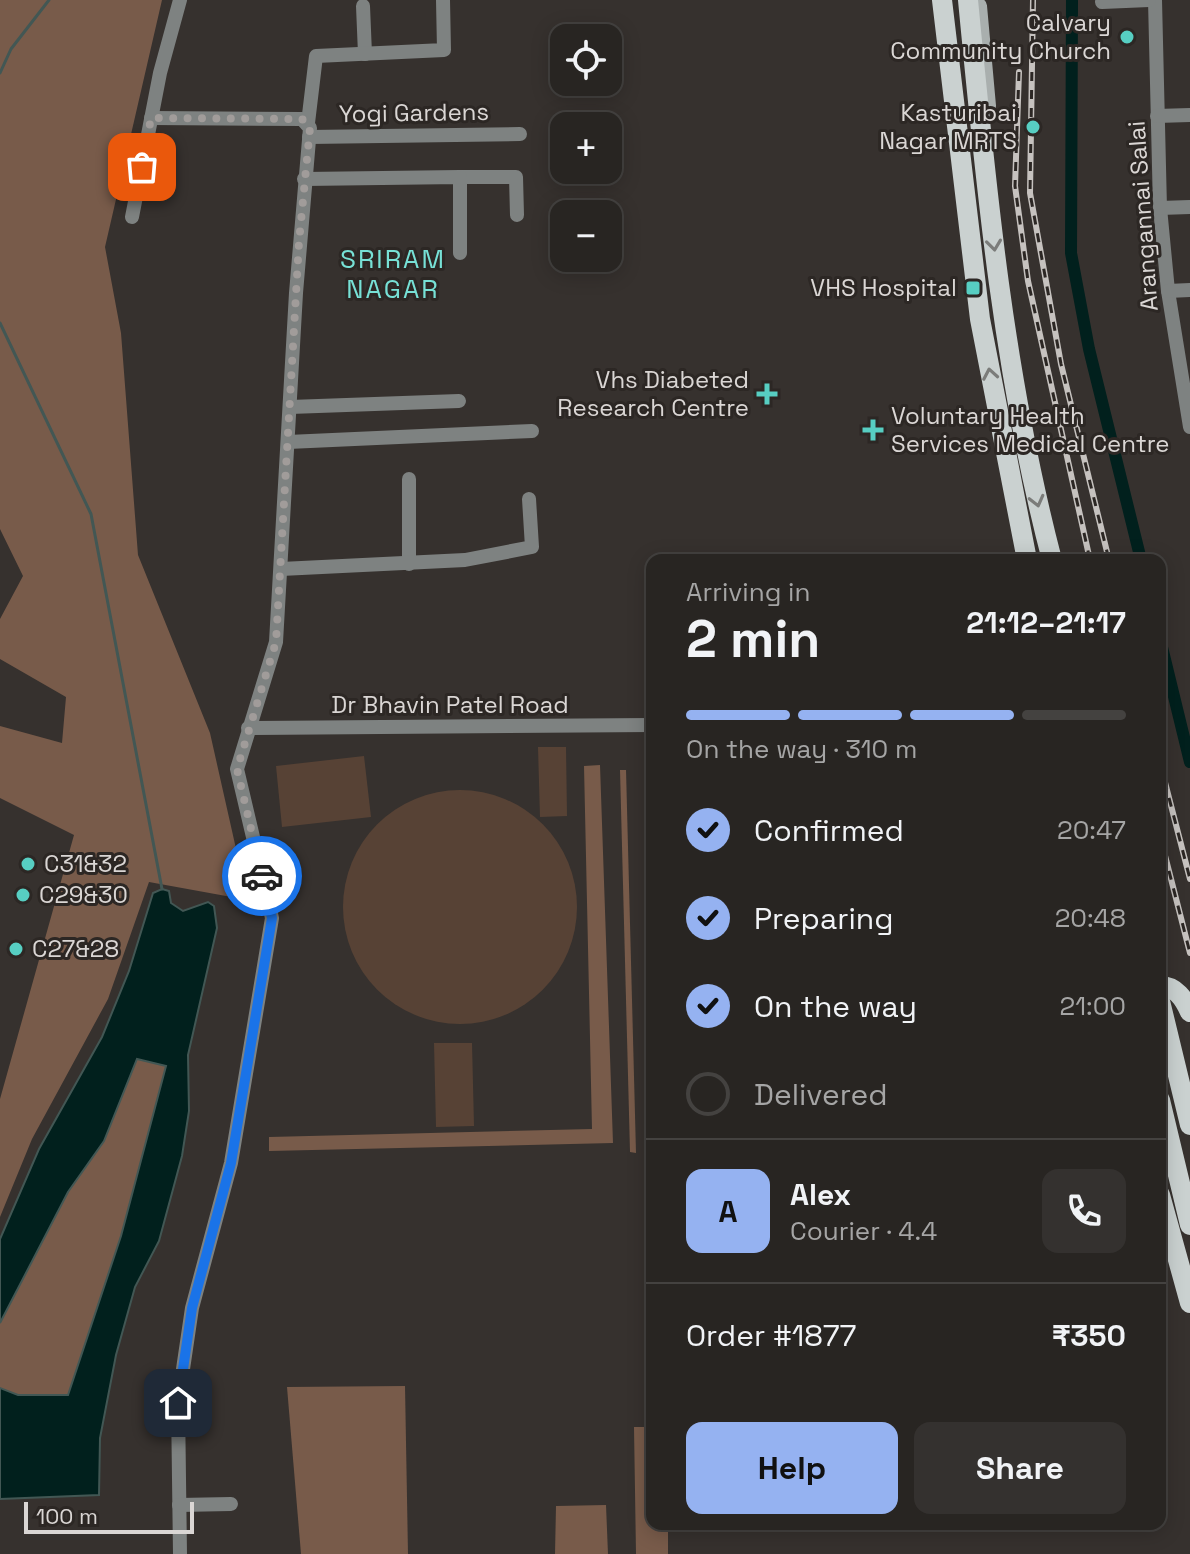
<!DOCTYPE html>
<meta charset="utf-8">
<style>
:root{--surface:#282522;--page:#34312f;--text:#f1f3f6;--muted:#a5a5a5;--line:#444240;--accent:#95b2f1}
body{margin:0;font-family:"Space Grotesk",sans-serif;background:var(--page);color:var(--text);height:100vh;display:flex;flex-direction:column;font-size:30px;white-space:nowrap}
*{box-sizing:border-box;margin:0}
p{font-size:26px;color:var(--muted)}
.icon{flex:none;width:44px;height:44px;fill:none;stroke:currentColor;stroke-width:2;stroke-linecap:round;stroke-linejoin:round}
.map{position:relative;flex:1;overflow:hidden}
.side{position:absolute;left:646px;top:554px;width:520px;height:976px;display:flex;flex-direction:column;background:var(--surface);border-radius:16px;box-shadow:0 4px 20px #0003,0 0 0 2px var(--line)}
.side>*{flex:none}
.buttons{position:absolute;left:550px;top:24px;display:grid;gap:16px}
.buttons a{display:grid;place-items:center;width:72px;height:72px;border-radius:16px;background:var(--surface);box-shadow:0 4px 20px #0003,0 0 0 2px var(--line);font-size:40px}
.scale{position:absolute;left:24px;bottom:20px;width:170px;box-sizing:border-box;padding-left:8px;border:4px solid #dad6d4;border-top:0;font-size:22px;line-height:28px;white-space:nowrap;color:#dad6d4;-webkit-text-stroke:6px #2c2724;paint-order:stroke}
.pin{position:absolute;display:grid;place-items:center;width:68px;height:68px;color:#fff;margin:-34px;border-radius:16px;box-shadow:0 4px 12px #0006}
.courier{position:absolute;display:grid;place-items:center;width:80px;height:80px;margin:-40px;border:6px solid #1a73e8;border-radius:50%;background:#fff;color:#222;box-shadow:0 2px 10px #0007}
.headline em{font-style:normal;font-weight:800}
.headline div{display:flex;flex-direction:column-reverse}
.headline{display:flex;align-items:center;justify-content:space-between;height:136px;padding:0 40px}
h1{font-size:52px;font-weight:800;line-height:60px}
.bar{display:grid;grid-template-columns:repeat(4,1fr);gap:12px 8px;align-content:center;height:96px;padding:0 40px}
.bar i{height:10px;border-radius:6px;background:var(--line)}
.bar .selected{background:var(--accent)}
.bar p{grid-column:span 4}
.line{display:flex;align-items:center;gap:20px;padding:0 40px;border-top:2px solid var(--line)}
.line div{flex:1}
.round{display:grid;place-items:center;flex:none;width:84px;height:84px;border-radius:16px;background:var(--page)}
ol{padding:0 40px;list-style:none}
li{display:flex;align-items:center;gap:24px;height:88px}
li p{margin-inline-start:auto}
li .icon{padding:8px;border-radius:50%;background:var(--accent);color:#111;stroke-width:4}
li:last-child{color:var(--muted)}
li i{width:44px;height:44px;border:4px solid var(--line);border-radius:50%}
.primary-button{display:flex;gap:16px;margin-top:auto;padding:16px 40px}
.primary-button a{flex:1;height:92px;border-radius:16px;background:var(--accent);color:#111;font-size:32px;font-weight:800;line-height:92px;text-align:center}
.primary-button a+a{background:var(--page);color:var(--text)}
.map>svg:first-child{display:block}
</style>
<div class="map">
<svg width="1190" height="1554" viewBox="0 0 1190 1554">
<rect width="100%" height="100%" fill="#36312e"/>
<g fill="#574235">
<path d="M 538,747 L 566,747 L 567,816 L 540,817 Z"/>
<path d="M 364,756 L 371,817 L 282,827 L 276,766 Z"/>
<circle cx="460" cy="907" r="117"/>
<path d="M 434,1043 L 472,1043 L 474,1126 L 436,1127 Z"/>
</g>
<g fill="#785b4a">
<path d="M 0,0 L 162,0 L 105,247 L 121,333 L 138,555 L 210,733 L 239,862 L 237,898 L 149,882 L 108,999 L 32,1139 L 0,1217 L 0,1099 L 74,835 L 0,798 L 0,726 L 62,743 L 66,697 L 0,659 L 0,619 L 23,576 L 0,529 Z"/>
<path d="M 600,765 L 613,1143 L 269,1151 L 269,1137 L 592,1129 L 584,766 Z"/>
<path d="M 620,770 L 626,770 L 636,1153 L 630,1152 Z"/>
<path d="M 137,1059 L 166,1066 L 121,1236 L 68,1395 L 18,1395 L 0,1388 L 0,1323 L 68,1192 L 104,1141 Z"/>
<path d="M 405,1386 L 408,1554 L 301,1554 L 287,1387 Z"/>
<path d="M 634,1427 L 652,1427 L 652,1524 L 668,1524 L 668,1554 L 636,1554 Z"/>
<path d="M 606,1505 L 608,1554 L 555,1554 L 556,1506 Z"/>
</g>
<path fill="#01201d" stroke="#425754" stroke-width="2" d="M 162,889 L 169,891 L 171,903 L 183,911 L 208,902 L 214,906 L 217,928 L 188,1055 L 189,1111 L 182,1156 L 159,1241 L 135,1287 L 116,1355 L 100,1438 L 99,1495 L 0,1499 L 0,1388 L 18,1395 L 68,1395 L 121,1236 L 166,1066 L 137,1059 L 104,1141 L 68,1192 L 0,1323 L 0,1239 L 39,1149 L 102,1037 L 129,971 L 153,893 Z"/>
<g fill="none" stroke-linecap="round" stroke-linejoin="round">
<g stroke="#425754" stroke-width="3">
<path d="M 0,73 L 11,49 L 49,0"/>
<path d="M 0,323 L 91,514 L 162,889"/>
</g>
<g stroke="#01201d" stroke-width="12">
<path d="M 1072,0 L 1071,253 L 1089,349 L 1141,560"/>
<path d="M 1160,639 L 1190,762"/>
</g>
<g stroke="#7e8281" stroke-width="14">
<path d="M 1155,0 L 1160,208 L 1168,291 L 1190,427"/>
<path d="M 1102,2 L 1149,0"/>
<path d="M 363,6 L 365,54"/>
<path d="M 1157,116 L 1190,115"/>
<path d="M 151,118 L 302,119 L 310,128 L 296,293 L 276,642 L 237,769 L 272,918 L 231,1163 L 192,1308 L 178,1403 L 180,1554"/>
<path d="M 308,123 L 316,56 L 444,50 L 443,0"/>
<path d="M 309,137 L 520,134"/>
<path d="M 460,177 L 516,177 L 517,215"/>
<path d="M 304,179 L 460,177 L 460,253"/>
<path d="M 1160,208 L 1190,207"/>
<path d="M 132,217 L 160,73 L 180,0"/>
<path d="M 1168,291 L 1190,290"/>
<path d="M 290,407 L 459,401"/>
<path d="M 288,442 L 532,431"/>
<path d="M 409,479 L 409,564"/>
<path d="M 281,569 L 465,560 L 532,547 L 529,499"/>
<path d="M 248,728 L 652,725"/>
<path d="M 179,1505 L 231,1504"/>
</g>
<path stroke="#a9afae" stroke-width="16" d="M 979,6 L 988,106"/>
<g stroke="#cad1d0" stroke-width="20">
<path d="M 942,0 L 980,319 L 1027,560"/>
<path d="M 968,0 C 986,188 1004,377 1052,560"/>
<path d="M 1160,986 C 1176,986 1184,999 1190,1012"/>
<path d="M 1160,1001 L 1190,1125"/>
<path d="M 1160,1100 L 1190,1225"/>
<path d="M 1160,1195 L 1190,1303"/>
</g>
<defs>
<g id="rail">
<path d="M 1033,0 L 1030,193 L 1061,364 L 1109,560"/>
<path d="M 1019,72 L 1015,186 L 1028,281 L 1090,560"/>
<path d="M 1160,763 L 1190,879"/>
<path d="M 1160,836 L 1190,953"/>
</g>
</defs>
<use href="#rail" stroke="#c6c2bf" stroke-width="6"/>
<use href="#rail" stroke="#2c2724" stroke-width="3" stroke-dasharray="9" stroke-linecap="butt"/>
</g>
<defs><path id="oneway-chevron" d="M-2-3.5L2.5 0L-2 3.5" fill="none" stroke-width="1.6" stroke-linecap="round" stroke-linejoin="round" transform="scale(2)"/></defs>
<g stroke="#7b7c7a">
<use href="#oneway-chevron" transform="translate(994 245) rotate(83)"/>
<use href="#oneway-chevron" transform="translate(990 374) rotate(-100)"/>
<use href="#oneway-chevron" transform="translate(1037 501) rotate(76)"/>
</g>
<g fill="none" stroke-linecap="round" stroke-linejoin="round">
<path stroke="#a19c9a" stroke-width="8" stroke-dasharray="0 14.4" d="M 142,167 L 151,118 L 302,119 L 310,128 L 299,242 L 276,642 L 237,769 L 262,876"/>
<path stroke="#1a73e8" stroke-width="10" d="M 178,1403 L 192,1308 L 231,1163 L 272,918 L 262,876"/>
</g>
<g fill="#57cec2" stroke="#2c2724" stroke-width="3">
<circle cx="1127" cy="37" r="8"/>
<circle cx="1033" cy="127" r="8"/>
<rect x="965" y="280" width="16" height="16" rx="4"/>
<path d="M763 382h8v8h8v8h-8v8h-8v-8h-8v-8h8z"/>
<path d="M869 418h8v8h8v8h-8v8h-8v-8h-8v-8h8z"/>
<circle cx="28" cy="864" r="8"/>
<circle cx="23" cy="895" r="8"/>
<circle cx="16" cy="949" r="8"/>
</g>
<g text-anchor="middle" stroke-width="6" stroke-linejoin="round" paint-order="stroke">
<g font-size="24" fill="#dad6d4" stroke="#2c2724" text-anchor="end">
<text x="1111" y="31">Calvary<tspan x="1111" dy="28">Community Church</tspan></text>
<text x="1017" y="121">Kasturibai<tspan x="1017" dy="28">Nagar MRTS</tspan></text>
<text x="957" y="296">VHS Hospital</text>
<text x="749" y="388">Vhs Diabeted<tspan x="749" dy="28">Research Centre</tspan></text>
<text x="891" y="424" text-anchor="start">Voluntary Health<tspan x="891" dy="28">Services Medical Centre</tspan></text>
<text x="44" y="872" text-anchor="start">C31&amp;32</text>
<text x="39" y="903" text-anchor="start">C29&amp;30</text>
<text x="32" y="957" text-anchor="start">C27&amp;28</text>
</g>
<g font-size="24" fill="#dad6d4" stroke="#2c2724">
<text transform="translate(414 113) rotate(-1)" y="8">Yogi Gardens</text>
<text transform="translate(1143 216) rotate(-94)" y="8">Arangannai Salai</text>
<text x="450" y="713">Dr Bhavin Patel Road</text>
</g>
<g font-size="26" letter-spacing="2" fill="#77e1d6" stroke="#2c2724">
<text x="393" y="268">SRIRAM<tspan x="393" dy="30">NAGAR</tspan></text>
</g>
</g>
</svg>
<div class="buttons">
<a><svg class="icon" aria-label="locate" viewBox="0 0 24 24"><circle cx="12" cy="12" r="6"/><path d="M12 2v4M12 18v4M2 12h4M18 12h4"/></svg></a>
<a>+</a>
<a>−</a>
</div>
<div class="scale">100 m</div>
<div class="pin" style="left:142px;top:167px;background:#ea580c"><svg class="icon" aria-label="bag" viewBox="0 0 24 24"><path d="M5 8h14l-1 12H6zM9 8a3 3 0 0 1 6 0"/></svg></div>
<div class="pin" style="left:178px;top:1403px;background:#1f2937"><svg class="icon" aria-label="home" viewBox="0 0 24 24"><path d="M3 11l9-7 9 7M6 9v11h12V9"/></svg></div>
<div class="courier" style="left:262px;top:876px"><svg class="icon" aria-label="car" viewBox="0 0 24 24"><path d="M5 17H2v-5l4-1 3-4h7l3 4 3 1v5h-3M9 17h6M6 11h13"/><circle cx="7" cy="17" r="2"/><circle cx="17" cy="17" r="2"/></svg></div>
<section class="side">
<div class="headline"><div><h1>2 min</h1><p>Arriving in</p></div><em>21:12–21:17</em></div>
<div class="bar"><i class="selected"></i><i class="selected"></i><i class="selected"></i><i></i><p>On the way · 310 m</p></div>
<ol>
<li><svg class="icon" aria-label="check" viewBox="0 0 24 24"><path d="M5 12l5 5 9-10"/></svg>Confirmed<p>20:47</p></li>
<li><svg class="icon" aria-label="check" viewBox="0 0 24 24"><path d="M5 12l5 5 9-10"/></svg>Preparing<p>20:48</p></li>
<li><svg class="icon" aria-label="check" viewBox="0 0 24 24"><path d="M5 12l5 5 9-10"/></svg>On the way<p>21:00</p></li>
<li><i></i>Delivered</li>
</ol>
<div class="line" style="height:144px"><b class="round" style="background:var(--accent);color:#111">A</b><div><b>Alex</b><p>Courier · 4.4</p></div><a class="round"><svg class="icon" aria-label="phone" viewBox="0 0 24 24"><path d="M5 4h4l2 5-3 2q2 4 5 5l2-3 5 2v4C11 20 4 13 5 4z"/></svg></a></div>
<div class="line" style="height:104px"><div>Order #1877</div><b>₹350</b></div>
<div class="primary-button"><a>Help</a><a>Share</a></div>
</section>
</div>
